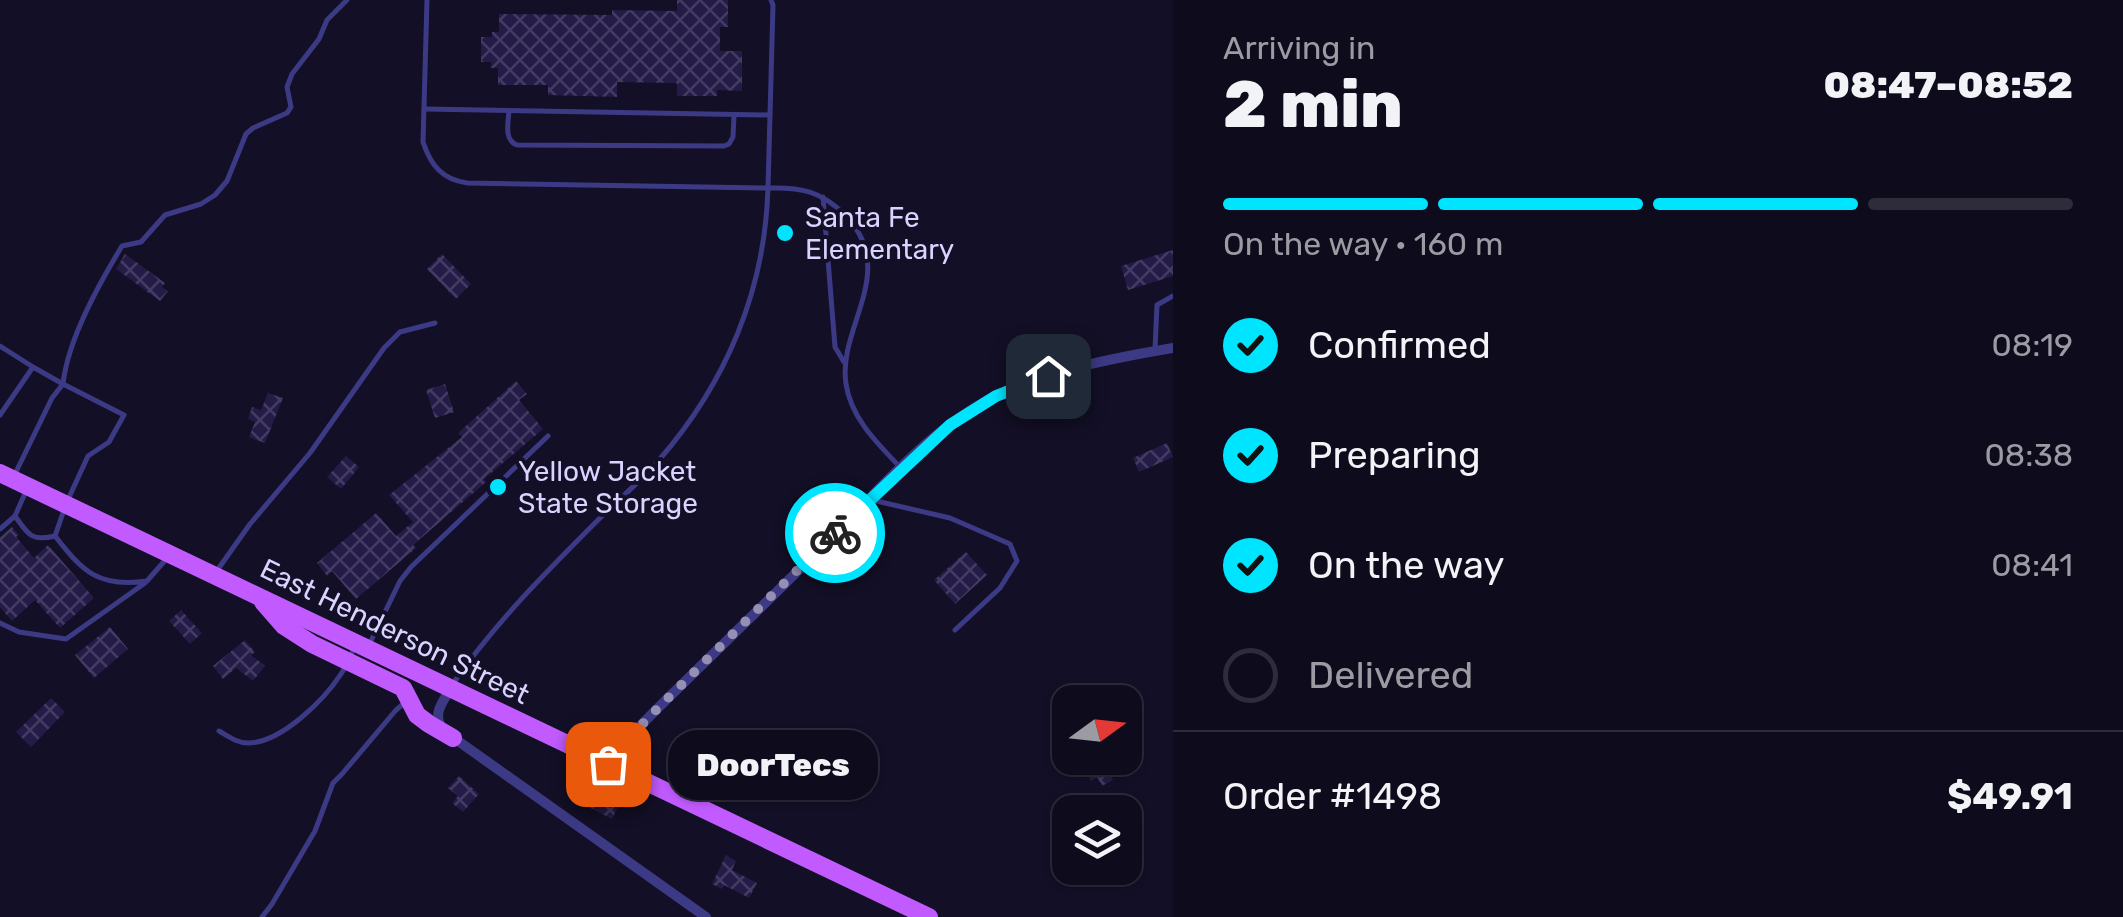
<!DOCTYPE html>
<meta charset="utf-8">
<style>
:root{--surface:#0e0b1c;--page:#1c1929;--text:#f1f3f6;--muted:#9b9ba3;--line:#2e2b3b;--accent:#00e5ff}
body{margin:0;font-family:Rubik,sans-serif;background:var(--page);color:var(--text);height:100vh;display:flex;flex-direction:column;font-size:38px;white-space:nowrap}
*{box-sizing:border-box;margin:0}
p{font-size:32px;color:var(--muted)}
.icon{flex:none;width:55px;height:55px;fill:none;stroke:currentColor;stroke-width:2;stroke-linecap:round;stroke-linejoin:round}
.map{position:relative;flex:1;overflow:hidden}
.sheet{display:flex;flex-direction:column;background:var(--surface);width:950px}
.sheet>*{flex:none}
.needle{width:65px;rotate:75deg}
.buttons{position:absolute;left:1052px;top:685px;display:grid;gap:20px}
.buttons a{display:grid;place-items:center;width:90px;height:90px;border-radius:20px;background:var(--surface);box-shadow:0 2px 8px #0004,0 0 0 2px var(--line);font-size:50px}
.pin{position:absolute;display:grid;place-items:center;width:85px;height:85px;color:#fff;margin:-42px;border-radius:20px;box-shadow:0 5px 15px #0006}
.courier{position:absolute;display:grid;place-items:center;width:100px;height:100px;margin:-50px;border:8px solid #00e5ff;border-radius:50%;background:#fff;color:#222;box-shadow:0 2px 12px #0007}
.bubble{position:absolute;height:70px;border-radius:30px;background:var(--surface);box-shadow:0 2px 8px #0004,0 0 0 2px var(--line);font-size:32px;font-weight:800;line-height:70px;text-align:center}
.overview em{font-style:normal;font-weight:800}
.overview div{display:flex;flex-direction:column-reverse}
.overview{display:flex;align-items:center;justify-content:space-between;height:170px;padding:0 50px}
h1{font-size:65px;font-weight:800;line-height:75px}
.bar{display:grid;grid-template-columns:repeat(4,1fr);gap:15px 10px;align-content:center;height:120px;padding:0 50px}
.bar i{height:12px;border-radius:8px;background:var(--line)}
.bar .active{background:var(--accent)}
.bar p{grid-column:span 4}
.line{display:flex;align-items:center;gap:25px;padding:0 50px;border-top:2px solid var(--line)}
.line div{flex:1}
ol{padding:0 50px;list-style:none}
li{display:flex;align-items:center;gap:30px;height:110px}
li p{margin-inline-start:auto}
li .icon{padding:10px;border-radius:50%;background:var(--accent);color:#111;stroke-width:4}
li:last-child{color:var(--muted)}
li i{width:55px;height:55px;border:5px solid var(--line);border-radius:50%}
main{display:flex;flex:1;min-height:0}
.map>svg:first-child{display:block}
</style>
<main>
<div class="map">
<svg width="1173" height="917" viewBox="0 0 1173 917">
<defs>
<pattern id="building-cross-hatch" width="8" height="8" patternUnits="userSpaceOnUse" patternTransform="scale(2.5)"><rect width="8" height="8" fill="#241b47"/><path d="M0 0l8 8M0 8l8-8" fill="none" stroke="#433b63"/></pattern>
</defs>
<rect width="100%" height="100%" fill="#130f26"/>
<g fill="url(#building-cross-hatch)">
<path d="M 677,0 L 728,0 L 728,27 L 720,27 L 720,51 L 742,51 L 742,91 L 717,90 L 717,96 L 677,96 L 677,83 L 617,82 L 617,97 L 548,95 L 548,85 L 498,85 L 498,68 L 491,68 L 491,62 L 481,62 L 481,37 L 492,37 L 492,32 L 499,32 L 499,14 L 612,15 L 612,10 L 677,11 Z"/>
<path d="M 1173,250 L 1173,276 L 1128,290 L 1121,266 Z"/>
<path d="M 125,254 L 165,283 L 162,287 L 168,291 L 160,301 L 116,269 Z"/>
<path d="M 442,254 L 471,284 L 456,299 L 427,269 Z"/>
<path d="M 516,381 L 527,394 L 519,400 L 543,429 L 484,479 L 486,482 L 413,545 L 416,548 L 356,599 L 332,571 L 327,576 L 317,563 L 376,513 L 396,536 L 413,522 L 389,495 L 462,437 L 458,433 Z"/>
<path d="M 445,384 L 454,412 L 435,418 L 426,390 Z"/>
<path d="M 268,393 L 283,398 L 265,443 L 249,437 L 255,422 L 248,419 L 252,407 L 261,410 Z"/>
<path d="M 1167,443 L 1173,457 L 1139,472 L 1133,458 Z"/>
<path d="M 346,456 L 359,467 L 341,489 L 327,477 Z"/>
<path d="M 12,527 L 19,535 L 16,537 L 34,558 L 48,545 L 94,598 L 60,628 L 35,600 L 12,621 L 0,607 L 0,537 Z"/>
<path d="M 966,552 L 987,575 L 955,604 L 934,580 Z"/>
<path d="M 181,610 L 202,633 L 190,644 L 169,621 Z"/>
<path d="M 110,627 L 128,649 L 94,678 L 75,655 Z"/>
<path d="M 245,640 L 255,652 L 251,655 L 265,666 L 253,681 L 236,668 L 223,679 L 213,666 Z"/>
<path d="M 51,698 L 65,712 L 31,747 L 16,732 Z"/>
<path d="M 1079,758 L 1102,758 L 1113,780 L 1102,786 L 1097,777 L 1091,781 Z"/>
<path d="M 459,776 L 479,794 L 463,812 L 452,803 L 458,796 L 448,788 Z"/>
<path d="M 582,786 L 619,805 L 612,819 L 575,800 Z"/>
<path d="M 726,855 L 736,861 L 732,870 L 757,883 L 749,898 L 724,885 L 722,889 L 712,884 Z"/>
</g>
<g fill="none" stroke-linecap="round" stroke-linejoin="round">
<g stroke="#3d3a85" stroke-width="5">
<path d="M 427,0 L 423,142 C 431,166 442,179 467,183 L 768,188 L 773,5 L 771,0"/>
<path d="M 424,109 L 770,115"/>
<path d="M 509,111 C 508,124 504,140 517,145 L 724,146 L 729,144 L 733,137 L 734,115"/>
<path d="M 823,197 L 835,347 L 844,362"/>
<path d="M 0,346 L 33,367"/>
<path d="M 1155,349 L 1157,305 L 1173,296"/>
<path d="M 0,415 L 33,367 L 63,384 C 68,339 99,284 122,246 L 141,242 L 165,215 L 201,204 L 215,195 L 227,181 L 246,134 L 253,128 L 287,113 L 291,107 L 287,87 L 292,74 L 319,39 L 327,20 L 347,0"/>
<path d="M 14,476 L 52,398 L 63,384 L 124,415 L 109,442 L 88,456 L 66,504 L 55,536 C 83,572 99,588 147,581 L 168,557"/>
<path d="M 872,500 L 950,518 L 1010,544 L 1017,561 L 1000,588 L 955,630"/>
<path d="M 15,516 C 28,534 31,542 55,536"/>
<path d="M 0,529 L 15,516 L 26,491"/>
<path d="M 216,572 L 250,524 L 310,453 L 384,348 L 400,332 L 435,323"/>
<path d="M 0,623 L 19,632 L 66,639 L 145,583"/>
<path d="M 369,645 L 400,581 L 411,567 L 548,436"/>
<path d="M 452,685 C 494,624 547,571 599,519 C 619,499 641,481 659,460 C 726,383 765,291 768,188 C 801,187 821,191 845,215 C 900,271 837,327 846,384 C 851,418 877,443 900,467"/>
<path d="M 219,731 C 228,736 237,743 248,743 C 281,743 324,700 341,674 C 347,665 351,655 355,646"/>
<path d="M 262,917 L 272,904 L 315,831 L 333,783 L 342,774 L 396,710 L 407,701"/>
</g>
<g stroke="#3d3a85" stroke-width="10">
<path d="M 451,688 C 442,703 431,715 444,731 L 706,917"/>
<path d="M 608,764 L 627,739 L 660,706 C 716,651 773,596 829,540 C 879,490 932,427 996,396 C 1051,370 1114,358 1173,348"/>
</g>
<g stroke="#c25bff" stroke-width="18">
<path d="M 0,473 L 929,917"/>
<path d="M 263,602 L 284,626 L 312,644 L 403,688 L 417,715 L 429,724 L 453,738"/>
</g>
</g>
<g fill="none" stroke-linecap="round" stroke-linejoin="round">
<path stroke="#948fb3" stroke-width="10" stroke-dasharray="0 18" d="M 608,764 L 628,739 L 660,706 L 835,533"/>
<path stroke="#00e5ff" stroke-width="12" d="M 835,533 L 950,425 L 996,396 L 1048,376"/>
</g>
<g fill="#00e5ff" stroke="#130f26" stroke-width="4">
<circle cx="785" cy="233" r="10"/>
<circle cx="498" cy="487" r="10"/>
</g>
<g text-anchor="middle" stroke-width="8" stroke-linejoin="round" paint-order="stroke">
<g font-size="28" fill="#d9d4ff" stroke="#130f26" text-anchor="start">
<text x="805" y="227">Santa Fe<tspan x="805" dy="32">Elementary</tspan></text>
<text x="518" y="481">Yellow Jacket<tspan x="518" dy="32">State Storage</tspan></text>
</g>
<g font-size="28" fill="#d9d4ff" stroke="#130f26">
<text transform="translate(395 631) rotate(26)" y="10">East Henderson Street</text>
</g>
</g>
</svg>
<div class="buttons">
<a><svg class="needle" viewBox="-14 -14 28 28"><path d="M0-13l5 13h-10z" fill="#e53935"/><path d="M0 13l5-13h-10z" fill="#9b9ba3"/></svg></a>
<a><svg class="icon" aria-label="layers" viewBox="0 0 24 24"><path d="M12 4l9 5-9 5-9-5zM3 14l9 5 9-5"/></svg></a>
</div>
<div class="pin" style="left:608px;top:764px;background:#ea580c"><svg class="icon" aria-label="bag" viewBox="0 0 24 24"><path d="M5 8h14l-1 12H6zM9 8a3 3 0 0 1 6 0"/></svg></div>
<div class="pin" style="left:1048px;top:376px;background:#1f2937"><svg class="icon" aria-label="home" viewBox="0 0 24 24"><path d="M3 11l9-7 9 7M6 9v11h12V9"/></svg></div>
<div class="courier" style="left:835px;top:533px"><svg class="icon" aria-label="bike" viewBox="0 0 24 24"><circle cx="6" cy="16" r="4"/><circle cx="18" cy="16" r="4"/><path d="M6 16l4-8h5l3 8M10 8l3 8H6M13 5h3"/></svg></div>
<div class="bubble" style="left:668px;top:730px;width:210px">DoorTecs</div>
</div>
<section class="sheet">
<div class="overview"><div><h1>2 min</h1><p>Arriving in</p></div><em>08:47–08:52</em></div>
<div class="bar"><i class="active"></i><i class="active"></i><i class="active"></i><i></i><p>On the way · 160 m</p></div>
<ol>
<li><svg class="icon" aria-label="check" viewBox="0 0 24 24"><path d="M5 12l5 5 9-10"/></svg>Confirmed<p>08:19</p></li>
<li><svg class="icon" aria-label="check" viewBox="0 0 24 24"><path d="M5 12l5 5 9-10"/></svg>Preparing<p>08:38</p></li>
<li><svg class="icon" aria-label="check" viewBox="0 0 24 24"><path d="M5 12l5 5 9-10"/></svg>On the way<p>08:41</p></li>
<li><i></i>Delivered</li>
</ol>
<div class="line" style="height:130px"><div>Order #1498</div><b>$49.91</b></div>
</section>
</main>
